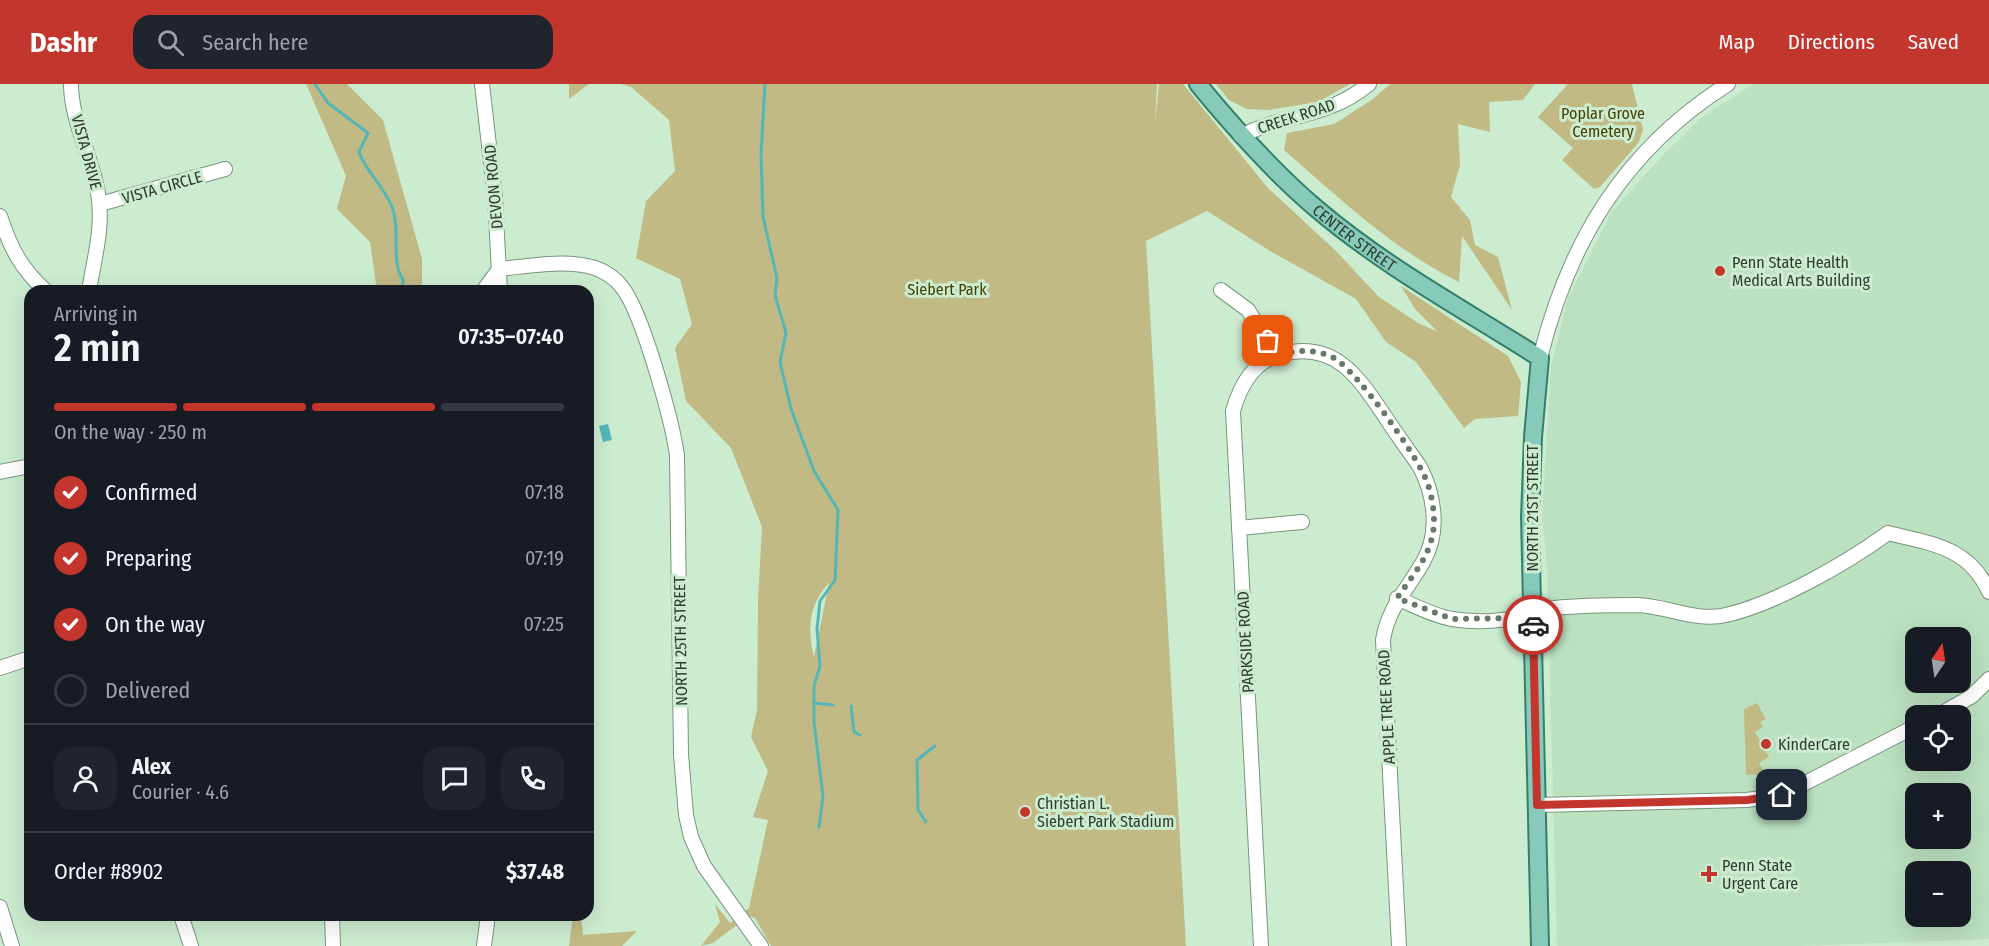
<!DOCTYPE html>
<meta charset="utf-8">
<style>
:root{--surface:#171b24;--page:#20242c;--text:#f1f3f6;--muted:#9ea1a6;--line:#363941;--accent:#c3362d}
body{margin:0;font-family:"Fira Sans Condensed",sans-serif;background:var(--page);color:var(--text);height:100vh;display:flex;flex-direction:column;font-size:22px;white-space:nowrap}
*{box-sizing:border-box;margin:0}
p{font-size:20px;color:var(--muted)}
.icon{flex:none;width:33px;height:33px;fill:none;stroke:currentColor;stroke-width:2;stroke-linecap:round;stroke-linejoin:round}
.map{position:relative;flex:1;overflow:hidden}
.panel{position:absolute;left:24px;top:201px;width:570px;height:636px;display:flex;flex-direction:column;background:var(--surface);border-radius:18px;box-shadow:0 6px 24px #0002}
.panel>*{flex:none}
.needle{width:39px;rotate:13deg}
.fabs{position:absolute;left:1905px;top:543px;display:grid;gap:12px}
.fabs a{display:grid;place-items:center;width:66px;height:66px;border-radius:12px;background:var(--surface);box-shadow:0 6px 24px #0002;font-size:30px}
.pin{position:absolute;display:grid;place-items:center;width:51px;height:51px;color:#fff;margin:-26px;border-radius:12px;box-shadow:0 3px 9px #0006}
.courier{position:absolute;display:grid;place-items:center;width:60px;height:60px;margin:-30px;border:4px solid #c3362d;border-radius:50%;background:#fff;color:#222;box-shadow:0 2px 8px #0007}
.overview em{font-style:normal;font-weight:600}
.overview div{display:flex;flex-direction:column-reverse}
.overview{display:flex;align-items:center;justify-content:space-between;height:102px;padding:0 30px}
h1{font-size:39px;font-weight:600;line-height:45px}
.bar{display:grid;grid-template-columns:repeat(4,1fr);gap:9px 6px;align-content:center;height:72px;padding:0 30px}
.bar i{height:8px;border-radius:4px;background:var(--line)}
.bar .selected{background:var(--accent)}
.bar p{grid-column:span 4}
.line{display:flex;align-items:center;gap:15px;padding:0 30px;border-top:2px solid var(--line)}
.line div{flex:1}
.round{display:grid;place-items:center;flex:none;width:63px;height:63px;border-radius:18px;background:var(--page)}
ol{padding:0 30px;list-style:none}
li{display:flex;align-items:center;gap:18px;height:66px}
li p{margin-inline-start:auto}
li .icon{padding:6px;border-radius:50%;background:var(--accent);color:#fff;stroke-width:4}
li:last-child{color:var(--muted)}
li i{width:33px;height:33px;border:3px solid var(--line);border-radius:50%}
header{display:flex;align-items:center;gap:36px;box-sizing:border-box;height:84px;padding:0 30px;background:var(--accent);color:#fff}
header strong{font-size:28px}
nav{display:flex;gap:33px;margin-inline-start:auto;font-size:21px}
.search{width:420px;height:54px;background:var(--page);display:flex;align-items:center;gap:15px;box-sizing:border-box;padding:0 21px;border-radius:18px;color:var(--muted);font-size:22px}
.map>svg:first-child{display:block}
</style>
<header>
<strong>Dashr</strong>
<div class="search"><svg class="icon" aria-label="search" viewBox="0 0 24 24"><circle cx="10" cy="10" r="6"/><path d="M15 15l6 6"/></svg>Search here</div>
<nav><a>Map</a><a>Directions</a><a>Saved</a></nav>
</header>
<div class="map">
<svg width="1989" height="862" viewBox="0 0 1989 862">
<rect width="100%" height="100%" fill="#ccecd0"/>
<path fill="#bbe1c0" fill-rule="evenodd" d="M 1753,0 L 1989,0 L 1989,855 L 1801,862 L 1557,862 L 1547,483 L 1542,432 L 1551,282 L 1567,217 L 1611,129 L 1663,71 L 1701,34 ZM 1916,554 L 1960,554 L 1960,598 L 1916,598 ZM 1916,632 L 1960,632 L 1960,676 L 1916,676 ZM 1916,710 L 1960,710 L 1960,754 L 1916,754 ZM 1916,788 L 1960,788 L 1960,832 L 1916,832 Z"/>
<g fill="#c2ba85" fill-rule="evenodd">
<path d="M 306,0 L 347,0 L 383,36 L 422,175 L 422,207 L 377,207 L 370,158 L 337,125 L 346,92 Z"/>
<path d="M 569,0 L 589,0 L 569,15 Z"/>
<path d="M 621,0 L 1157,0 L 1155,40 L 1159,0 L 1183,0 L 1268,104 L 1337,168 L 1379,213 L 1418,239 L 1438,248 L 1415,225 L 1401,202 L 1508,272 L 1521,298 L 1518,332 L 1475,335 L 1464,344 L 1416,278 L 1386,258 L 1356,215 L 1270,167 L 1207,127 L 1146,157 L 1186,862 L 771,862 L 755,834 L 749,832 L 713,859 L 701,862 L 720,838 L 715,820 L 730,839 L 749,824 L 768,736 L 753,733 L 768,687 L 751,653 L 757,626 L 758,517 L 762,443 L 731,364 L 686,317 L 675,264 L 692,240 L 680,195 L 636,174 L 646,117 L 675,87 L 669,36 L 631,3 ZM 829,499 L 814,573 C 807,546 809,519 829,499 Z"/>
<path d="M 1216,0 L 1350,0 L 1318,18 L 1268,26 L 1247,25 L 1229,16 Z"/>
<path d="M 1390,0 L 1535,0 L 1523,16 L 1489,18 L 1490,48 L 1458,40 L 1460,81 L 1451,113 L 1470,136 L 1475,161 L 1498,173 L 1512,226 L 1462,152 L 1459,198 C 1394,166 1339,114 1284,66 L 1287,49 L 1334,40 L 1373,15 Z"/>
<path d="M 1568,0 L 1632,0 L 1643,46 L 1639,58 L 1600,103 L 1594,105 L 1562,76 L 1573,64 L 1538,33 Z"/>
<path d="M 1757,619 L 1766,635 L 1760,638 L 1763,643 L 1755,648 L 1769,673 L 1759,679 L 1765,690 L 1746,691 L 1744,625 Z"/>
<path d="M 573,831 L 581,831 L 583,851 L 637,847 L 622,862 L 569,862 Z"/>
</g>
<path fill="#53b7b8" d="M 608,340 L 612,356 L 603,358 L 599,342 Z"/>
<g fill="none" stroke-linecap="round" stroke-linejoin="round">
<g stroke="#53b7b8" stroke-width="3">
<path d="M 315,0 L 328,19 L 368,49 L 359,68 C 366,88 384,102 392,123 C 401,146 390,176 403,196 L 402,207"/>
<path d="M 765,0 L 761,70 L 763,133 L 777,194 L 775,211 L 786,249 L 780,278 L 791,325 L 814,387 L 838,426 L 835,496 L 820,517 L 817,545 L 820,582 L 814,602 L 814,638 L 823,712 L 819,743"/>
<path d="M 814,619 L 833,621"/>
<path d="M 851,622 L 854,648 L 860,651"/>
<path d="M 926,738 L 918,726 L 917,676 L 935,662"/>
</g>
<defs>
<g id="minor">
<path d="M 71,0 C 71,37 92,73 98,109 C 104,142 94,175 89,207"/>
<path d="M 482,0 L 495,114 L 500,207"/>
<path d="M 1241,52 C 1286,29 1326,35 1369,0"/>
<path d="M 100,120 L 225,85"/>
<path d="M 0,132 C 10,163 21,185 46,207"/>
<path d="M 1221,206 L 1248,226 L 1277,272"/>
<path d="M 483,207 L 499,185 C 529,182 566,175 595,184 C 604,187 615,194 621,202 C 642,226 672,337 677,371 L 681,670 L 686,731 L 691,753 L 704,782 L 761,862"/>
<path d="M 1540,274 C 1569,157 1625,65 1728,0"/>
<path d="M 0,388 L 30,382"/>
<path d="M 1239,444 L 1302,438"/>
<path d="M 1397,514 C 1415,522 1434,532 1452,535 C 1476,539 1506,537 1529,532 C 1538,530 1546,525 1555,524 C 1582,521 1610,521 1637,521 C 1668,522 1695,538 1726,531 C 1775,520 1847,479 1888,449 C 1932,460 1969,463 1989,508"/>
<path d="M 0,584 L 30,574"/>
<path d="M 1937,632 L 1972,612 L 1989,595"/>
<path d="M 1537,721 L 1747,716 L 1782,711 L 1916,642"/>
<path d="M 0,823 L 12,862"/>
<path d="M 181,831 L 191,862"/>
<path d="M 332,831 L 333,862"/>
<path d="M 484,862 L 488,831"/>
<path d="M 1261,862 L 1233,327 C 1240,302 1254,277 1281,270 C 1336,256 1359,294 1386,334 C 1397,351 1409,367 1420,383 C 1435,412 1440,449 1423,478 C 1408,505 1388,523 1383,556 L 1399,862"/>
</g>
<g id="major">
<path id="s1" d="M 1198,0 C 1235,45 1273,88 1317,125 C 1385,183 1465,226 1540,274 L 1533,353 L 1530,433 L 1540,862"/>
</g>
</defs>
<use href="#minor" stroke="#78957c" stroke-width="16"/>
<use href="#major" stroke="#34816b" stroke-width="20"/>
<use href="#minor" stroke="#fff" stroke-width="14"/>
<use href="#major" stroke="#87cab9" stroke-width="16"/>
</g>
<g fill="none" stroke-linecap="round" stroke-linejoin="round">
<path stroke="#667a69" stroke-width="6" stroke-dasharray="0 10.8" d="M 1268,257 L 1277,272 C 1296,266 1315,264 1334,274 C 1357,287 1414,368 1425,393 C 1431,406 1434,424 1434,438 C 1433,470 1414,489 1397,514 L 1452,535 L 1516,534 L 1532,531 L 1533,541"/>
<path stroke="#c3362d" stroke-width="8" d="M 1533,541 L 1537,721 L 1747,716 L 1782,711"/>
</g>
<g fill="#c3362d" stroke="#ccecd0" stroke-width="2">
<circle cx="1720" cy="187" r="6"/>
<circle cx="1766" cy="660" r="6"/>
<circle cx="1025" cy="728" r="6"/>
<path d="M1706 781h6v6h6v6h-6v6h-6v-6h-6v-6h6z"/>
</g>
<g text-anchor="middle" stroke-width="6" stroke-linejoin="round" paint-order="stroke">
<g font-size="16" fill="#484005" stroke="#ccecd0">
<text x="1603" y="35">Poplar Grove<tspan x="1603" dy="18">Cemetery</tspan></text>
<text x="947" y="211">Siebert Park</text>
</g>
<g font-size="16" fill="#2f3c31" stroke="#ccecd0">
<text transform="translate(1296 32) rotate(-18)" y="6">CREEK ROAD</text>
<text transform="translate(87 68) rotate(75)" y="6">VISTA DRIVE</text>
<text transform="translate(162 103) rotate(-16)" y="6">VISTA CIRCLE</text>
<text transform="translate(493 103) rotate(-95)" y="6">DEVON ROAD</text>
<text dy="6" stroke="none"><textPath href="#s1" startOffset="220">CENTER STREET</textPath></text>
<text transform="translate(1532 424) rotate(-90)" y="6">NORTH 21ST STREET</text>
<text transform="translate(680 557) rotate(-91)" y="6">NORTH 25TH STREET</text>
<text transform="translate(1245 558) rotate(-93)" y="6">PARKSIDE ROAD</text>
<text transform="translate(1386 623) rotate(-93)" y="6">APPLE TREE ROAD</text>
</g>
<g font-size="16" fill="#2f3c31" stroke="#ccecd0" text-anchor="start">
<text x="1732" y="184">Penn State Health<tspan x="1732" dy="18">Medical Arts Building</tspan></text>
<text x="1778" y="666">KinderCare</text>
<text x="1037" y="725">Christian L.<tspan x="1037" dy="18">Siebert Park Stadium</tspan></text>
<text x="1722" y="787">Penn State<tspan x="1722" dy="18">Urgent Care</tspan></text>
</g>
</g>
</svg>
<div class="fabs">
<a><svg class="needle" viewBox="-14 -14 28 28"><path d="M0-13l5 13h-10z" fill="#e53935"/><path d="M0 13l5-13h-10z" fill="#9ea1a6"/></svg></a>
<a><svg class="icon" aria-label="locate" viewBox="0 0 24 24"><circle cx="12" cy="12" r="6"/><path d="M12 2v4M12 18v4M2 12h4M18 12h4"/></svg></a>
<a>+</a>
<a>−</a>
</div>
<div class="pin" style="left:1268px;top:257px;background:#ea580c"><svg class="icon" aria-label="bag" viewBox="0 0 24 24"><path d="M5 8h14l-1 12H6zM9 8a3 3 0 0 1 6 0"/></svg></div>
<div class="pin" style="left:1782px;top:711px;background:#1f2937"><svg class="icon" aria-label="home" viewBox="0 0 24 24"><path d="M3 11l9-7 9 7M6 9v11h12V9"/></svg></div>
<div class="courier" style="left:1533px;top:541px"><svg class="icon" aria-label="car" viewBox="0 0 24 24"><path d="M5 17H2v-5l4-1 3-4h7l3 4 3 1v5h-3M9 17h6M6 11h13"/><circle cx="7" cy="17" r="2"/><circle cx="17" cy="17" r="2"/></svg></div>
<section class="panel">
<div class="overview"><div><h1>2 min</h1><p>Arriving in</p></div><em>07:35–07:40</em></div>
<div class="bar"><i class="selected"></i><i class="selected"></i><i class="selected"></i><i></i><p>On the way · 250 m</p></div>
<ol>
<li><svg class="icon" aria-label="check" viewBox="0 0 24 24"><path d="M5 12l5 5 9-10"/></svg>Confirmed<p>07:18</p></li>
<li><svg class="icon" aria-label="check" viewBox="0 0 24 24"><path d="M5 12l5 5 9-10"/></svg>Preparing<p>07:19</p></li>
<li><svg class="icon" aria-label="check" viewBox="0 0 24 24"><path d="M5 12l5 5 9-10"/></svg>On the way<p>07:25</p></li>
<li><i></i>Delivered</li>
</ol>
<div class="line" style="height:108px"><a class="round"><svg class="icon" aria-label="person" viewBox="0 0 24 24"><circle cx="12" cy="8" r="4"/><path d="M4 21q1-7 8-7t8 7"/></svg></a><div><b>Alex</b><p>Courier · 4.6</p></div><a class="round"><svg class="icon" aria-label="chat" viewBox="0 0 24 24"><path d="M4 5h16v11H9l-5 4z"/></svg></a><a class="round"><svg class="icon" aria-label="phone" viewBox="0 0 24 24"><path d="M5 4h4l2 5-3 2q2 4 5 5l2-3 5 2v4C11 20 4 13 5 4z"/></svg></a></div>
<div class="line" style="height:78px"><div>Order #8902</div><b>$37.48</b></div>
</section>
</div>
